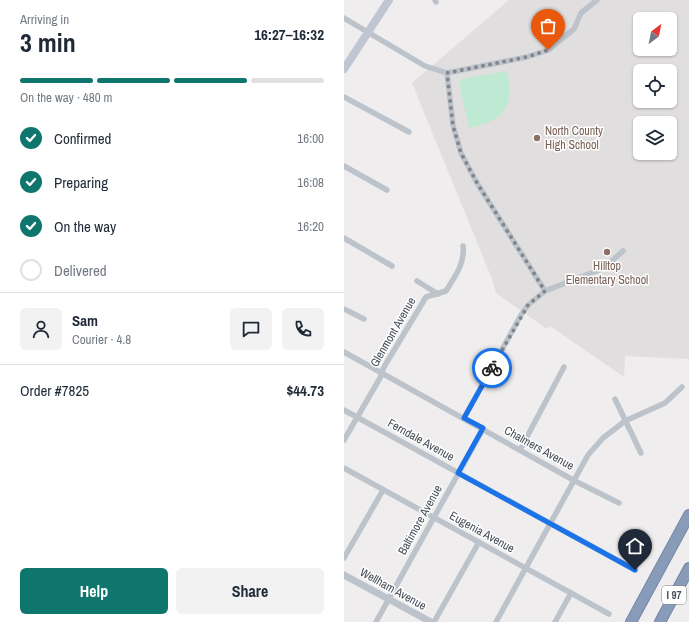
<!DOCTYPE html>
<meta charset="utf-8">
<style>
:root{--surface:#fff;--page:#f2f2f3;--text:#1f2937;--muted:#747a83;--line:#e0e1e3;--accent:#0f766e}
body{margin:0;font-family:"Archivo Narrow",sans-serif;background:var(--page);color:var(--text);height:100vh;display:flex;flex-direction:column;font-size:15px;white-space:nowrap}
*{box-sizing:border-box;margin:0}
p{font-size:13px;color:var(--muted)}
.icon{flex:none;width:22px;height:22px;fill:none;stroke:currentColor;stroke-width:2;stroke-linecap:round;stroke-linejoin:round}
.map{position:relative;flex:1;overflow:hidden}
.panel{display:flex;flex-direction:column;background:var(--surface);width:344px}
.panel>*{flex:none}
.needle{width:26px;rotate:32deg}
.controls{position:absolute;left:289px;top:12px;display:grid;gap:8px}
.controls a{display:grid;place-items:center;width:44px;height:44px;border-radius:6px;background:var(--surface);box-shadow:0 1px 3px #0004;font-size:20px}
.pin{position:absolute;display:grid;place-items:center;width:34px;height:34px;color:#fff;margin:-41px -17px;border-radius:50% 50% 50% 0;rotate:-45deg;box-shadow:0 0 4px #0007}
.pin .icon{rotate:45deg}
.courier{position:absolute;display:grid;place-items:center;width:40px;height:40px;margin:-20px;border:3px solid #1a73e8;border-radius:50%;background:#fff;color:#222;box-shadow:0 1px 5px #0007}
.summary em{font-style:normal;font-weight:700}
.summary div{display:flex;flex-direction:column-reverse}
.summary{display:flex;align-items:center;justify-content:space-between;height:68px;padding:0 20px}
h1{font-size:26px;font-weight:700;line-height:30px}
.bar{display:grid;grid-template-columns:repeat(4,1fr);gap:6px 4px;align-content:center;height:48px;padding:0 20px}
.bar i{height:5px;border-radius:3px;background:var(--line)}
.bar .selected{background:var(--accent)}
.bar p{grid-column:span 4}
.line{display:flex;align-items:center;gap:10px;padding:0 20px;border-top:1px solid var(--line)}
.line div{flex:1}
.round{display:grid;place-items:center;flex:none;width:42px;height:42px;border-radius:6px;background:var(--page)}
ol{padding:0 20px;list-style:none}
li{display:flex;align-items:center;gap:12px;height:44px}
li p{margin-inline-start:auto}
li .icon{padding:4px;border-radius:50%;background:var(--accent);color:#fff;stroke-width:4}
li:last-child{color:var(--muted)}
li i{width:22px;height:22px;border:2px solid var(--line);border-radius:50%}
.button{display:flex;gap:8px;margin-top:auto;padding:8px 20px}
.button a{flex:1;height:46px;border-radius:6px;background:var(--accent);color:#fff;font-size:16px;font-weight:700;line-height:46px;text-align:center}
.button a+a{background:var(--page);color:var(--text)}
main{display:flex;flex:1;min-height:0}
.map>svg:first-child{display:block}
</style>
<main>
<section class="panel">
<div class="summary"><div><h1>3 min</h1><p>Arriving in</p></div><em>16:27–16:32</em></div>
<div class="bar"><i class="selected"></i><i class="selected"></i><i class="selected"></i><i></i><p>On the way · 480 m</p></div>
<ol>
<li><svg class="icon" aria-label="check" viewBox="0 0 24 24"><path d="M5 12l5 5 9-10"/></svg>Confirmed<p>16:00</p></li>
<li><svg class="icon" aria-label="check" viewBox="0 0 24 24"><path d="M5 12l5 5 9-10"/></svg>Preparing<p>16:08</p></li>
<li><svg class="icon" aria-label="check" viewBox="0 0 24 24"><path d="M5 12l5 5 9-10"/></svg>On the way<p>16:20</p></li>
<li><i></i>Delivered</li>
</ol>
<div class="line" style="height:72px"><a class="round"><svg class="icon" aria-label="person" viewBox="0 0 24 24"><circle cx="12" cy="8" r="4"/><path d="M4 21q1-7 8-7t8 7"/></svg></a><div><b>Sam</b><p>Courier · 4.8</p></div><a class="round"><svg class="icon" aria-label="chat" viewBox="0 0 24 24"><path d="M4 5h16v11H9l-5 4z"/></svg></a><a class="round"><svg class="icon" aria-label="phone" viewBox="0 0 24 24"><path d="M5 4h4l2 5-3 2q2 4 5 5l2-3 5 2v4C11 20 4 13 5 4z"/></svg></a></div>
<div class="line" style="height:52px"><div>Order #7825</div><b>$44.73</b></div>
<div class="button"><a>Help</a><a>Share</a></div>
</section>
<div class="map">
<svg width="345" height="622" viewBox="0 0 345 622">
<rect width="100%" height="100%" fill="#efeded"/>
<path fill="#e0dede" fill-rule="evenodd" d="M 165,0 L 345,0 L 345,359 L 281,356 L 280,377 L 206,326 L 203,329 L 152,293 L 148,279 L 68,83 ZM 296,19 L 326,19 L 326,49 L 296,49 ZM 296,71 L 326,71 L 326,101 L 296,101 ZM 296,123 L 326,123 L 326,153 L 296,153 Z"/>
<path fill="#beead3" d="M 163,71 C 170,108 161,120 125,128 L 115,83 L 118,79 Z"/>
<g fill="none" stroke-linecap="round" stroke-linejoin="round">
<defs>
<g id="motorway">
<path d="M 287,622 L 345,515"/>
<path d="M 316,622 L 345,568"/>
</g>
</defs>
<use href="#motorway" stroke="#7486a4" stroke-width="12"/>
<g stroke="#bcc3cb" stroke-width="5.5">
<path d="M 91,0 L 92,2"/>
<path d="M 253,0 L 237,13 L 230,29 L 204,50 L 183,57 L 103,73 L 109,125 L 117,153 L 133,183 L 201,291 L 260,268 L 279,251"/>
<path d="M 0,18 L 81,66 L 103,73"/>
<path d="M 0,97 L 65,132"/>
<path d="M 0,166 L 43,190"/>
<path d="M 0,238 L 48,266"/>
<path d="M 73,281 L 94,294"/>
<path d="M 0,309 L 20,319"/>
<path d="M 0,352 L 231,481 L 275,503"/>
<path d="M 271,399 L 297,453"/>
<path d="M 0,410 L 291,570"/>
<path d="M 120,418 L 177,315 L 184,305 L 201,291"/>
<path d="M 0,440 L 36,378 L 40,367 L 82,297 L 102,291 C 111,276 121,264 119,246"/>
<path d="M 176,450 L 220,367"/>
<path d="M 0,468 L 265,614"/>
<path d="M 0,558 L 39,490"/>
<path d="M 32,622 L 139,429"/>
<path d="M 90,622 L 135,542"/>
<path d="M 152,622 L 244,455 L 259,438 L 281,421 L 321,403 L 338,387"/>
<path d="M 211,622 L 227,593"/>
</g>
<path stroke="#bcc3cb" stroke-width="7" d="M 0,575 L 87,622"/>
<path stroke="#bfc6d2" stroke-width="8" d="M 0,69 L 45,0"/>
<use href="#motorway" stroke="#889bb8" stroke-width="10"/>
</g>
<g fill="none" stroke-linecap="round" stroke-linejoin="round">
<path stroke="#82868d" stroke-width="4" stroke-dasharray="0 7.2" d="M 148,368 L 184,305 L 201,291 L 133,183 L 117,153 L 109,126 L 103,73 L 183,57 L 204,50"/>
<path stroke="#1a73e8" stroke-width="5" d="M 148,368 L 120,418 L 139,428 L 114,473 L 291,570"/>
</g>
<g fill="#8d6e63" stroke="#fff" stroke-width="1.5">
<circle cx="193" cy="138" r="4"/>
<circle cx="263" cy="252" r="4"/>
</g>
<g text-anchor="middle" stroke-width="3" stroke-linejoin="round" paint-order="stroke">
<rect fill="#fff" stroke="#7e838b" stroke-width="1" x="318" y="586" width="24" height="18" rx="3"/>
<g font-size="11" font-weight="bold" fill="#474e59">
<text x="330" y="599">I 97</text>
</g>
<g font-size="12" fill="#785e54" stroke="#fff" text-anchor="start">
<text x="201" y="135">North County<tspan x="201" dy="14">High School</tspan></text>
<text x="263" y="270" text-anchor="middle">Hilltop<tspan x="263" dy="14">Elementary School</tspan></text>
</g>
<g font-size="12" fill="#474e59" stroke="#fff">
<text transform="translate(49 332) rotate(-60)" y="4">Glenmont Avenue</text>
<text transform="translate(77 440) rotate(29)" y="4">Ferndale Avenue</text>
<text transform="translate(195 448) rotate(29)" y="4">Chalmers Avenue</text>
<text transform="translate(76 520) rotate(-61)" y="4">Baltimore Avenue</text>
<text transform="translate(138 532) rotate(29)" y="4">Eugenia Avenue</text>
<text transform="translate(49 589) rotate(29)" y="4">Wellham Avenue</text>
</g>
</g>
</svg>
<div class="controls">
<a><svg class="needle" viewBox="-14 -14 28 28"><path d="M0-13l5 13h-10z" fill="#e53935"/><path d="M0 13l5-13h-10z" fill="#747a83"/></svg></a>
<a><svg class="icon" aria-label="locate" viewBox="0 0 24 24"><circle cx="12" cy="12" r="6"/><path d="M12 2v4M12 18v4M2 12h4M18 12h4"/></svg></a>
<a><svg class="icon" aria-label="layers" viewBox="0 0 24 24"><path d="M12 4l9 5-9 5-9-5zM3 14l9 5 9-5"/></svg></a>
</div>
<div class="pin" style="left:204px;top:50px;background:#ea580c"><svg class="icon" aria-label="bag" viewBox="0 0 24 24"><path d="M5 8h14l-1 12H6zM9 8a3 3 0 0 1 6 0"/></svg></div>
<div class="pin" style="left:291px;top:570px;background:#1f2937"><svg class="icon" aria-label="home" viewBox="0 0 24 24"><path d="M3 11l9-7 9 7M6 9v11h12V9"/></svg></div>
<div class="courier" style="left:148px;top:368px"><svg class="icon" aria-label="bike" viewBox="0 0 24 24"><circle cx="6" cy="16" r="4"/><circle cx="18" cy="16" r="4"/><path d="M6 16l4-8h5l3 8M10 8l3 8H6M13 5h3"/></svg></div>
</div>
</main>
